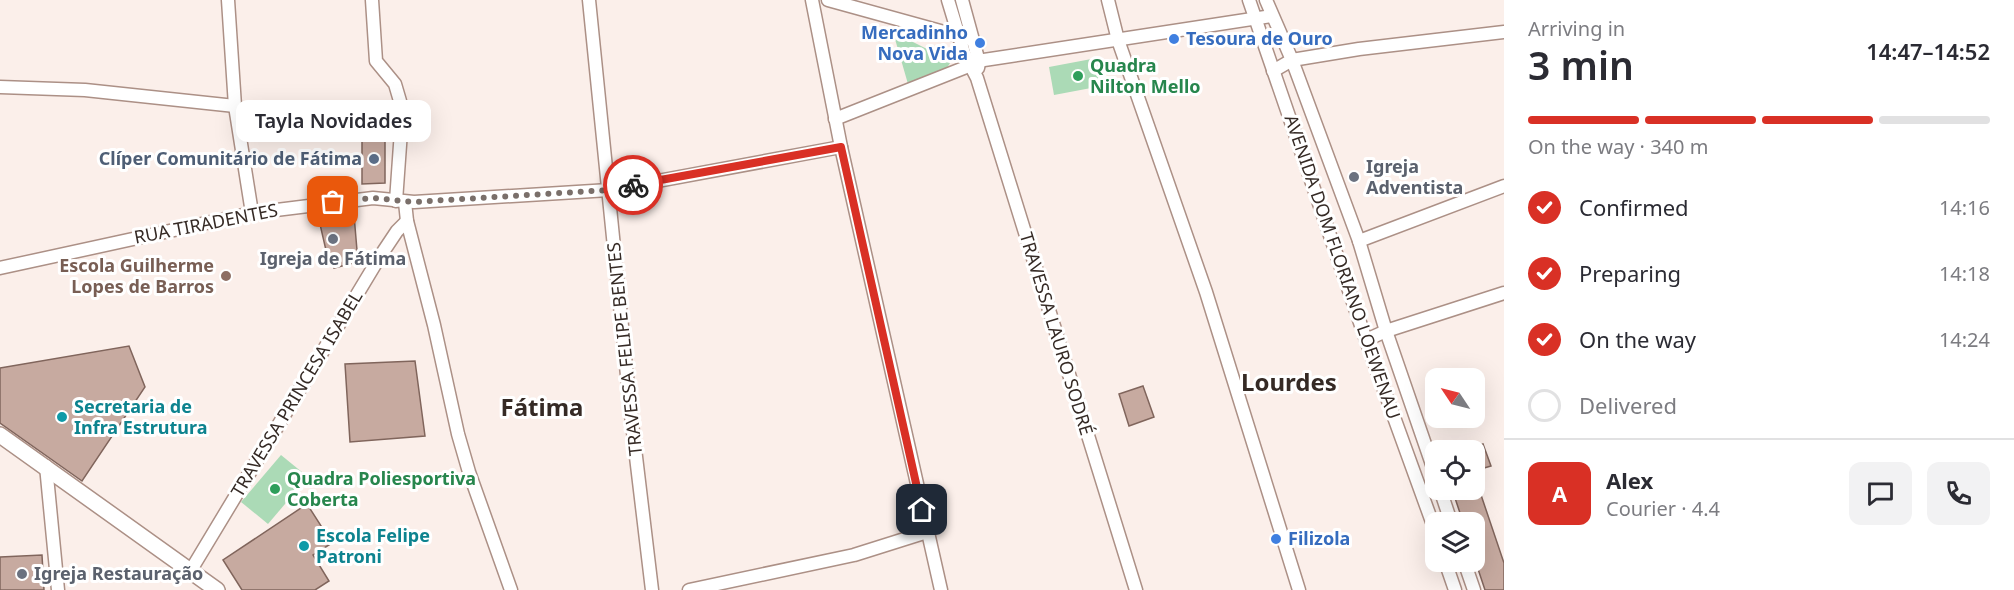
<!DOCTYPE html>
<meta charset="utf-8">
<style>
:root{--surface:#fff;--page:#f2f2f3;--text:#2b2b33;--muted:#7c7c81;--line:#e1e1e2;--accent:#d93025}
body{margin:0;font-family:"Noto Sans",sans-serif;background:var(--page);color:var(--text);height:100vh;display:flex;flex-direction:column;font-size:22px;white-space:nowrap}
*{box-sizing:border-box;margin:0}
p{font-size:20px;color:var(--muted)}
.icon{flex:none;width:33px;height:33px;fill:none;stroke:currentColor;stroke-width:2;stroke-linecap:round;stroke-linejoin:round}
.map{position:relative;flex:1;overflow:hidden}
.drawer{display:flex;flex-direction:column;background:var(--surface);width:510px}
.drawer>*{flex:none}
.needle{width:39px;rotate:305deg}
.fabs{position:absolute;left:1425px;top:368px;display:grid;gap:12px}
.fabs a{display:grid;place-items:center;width:60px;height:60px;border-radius:12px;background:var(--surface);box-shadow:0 6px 24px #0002;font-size:30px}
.pin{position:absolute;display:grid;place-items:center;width:51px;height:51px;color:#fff;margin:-26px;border-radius:12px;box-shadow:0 3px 9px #0006}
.courier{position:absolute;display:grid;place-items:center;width:60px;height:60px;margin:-30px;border:4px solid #d93025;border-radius:50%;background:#fff;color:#222;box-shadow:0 2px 8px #0007}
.bubble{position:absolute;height:42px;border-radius:12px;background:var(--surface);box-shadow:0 6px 24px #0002;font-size:20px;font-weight:600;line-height:42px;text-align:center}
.summary em{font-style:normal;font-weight:600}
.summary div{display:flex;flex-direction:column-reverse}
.summary{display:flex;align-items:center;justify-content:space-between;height:102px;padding:0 24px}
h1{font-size:39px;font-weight:600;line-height:45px}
.bar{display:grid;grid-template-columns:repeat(4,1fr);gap:9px 6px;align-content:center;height:72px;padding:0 24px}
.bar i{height:8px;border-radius:4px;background:var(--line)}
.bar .selected{background:var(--accent)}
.bar p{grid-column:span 4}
.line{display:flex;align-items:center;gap:15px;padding:0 24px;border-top:2px solid var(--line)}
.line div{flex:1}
.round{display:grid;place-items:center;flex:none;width:63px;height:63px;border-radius:12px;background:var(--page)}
ol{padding:0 24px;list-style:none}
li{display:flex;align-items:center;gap:18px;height:66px}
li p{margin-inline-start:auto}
li .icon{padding:6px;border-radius:50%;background:var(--accent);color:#fff;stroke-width:4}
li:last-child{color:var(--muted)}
li i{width:33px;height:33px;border:3px solid var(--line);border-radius:50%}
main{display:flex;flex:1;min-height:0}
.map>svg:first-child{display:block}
</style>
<main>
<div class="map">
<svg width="1504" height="590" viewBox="0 0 1504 590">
<rect width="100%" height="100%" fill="#fbefea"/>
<g fill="#abdab6">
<path d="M 893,32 L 945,58 L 950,63 C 944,76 921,79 908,84 Z"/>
<path d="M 1102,57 L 1107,85 L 1054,95 L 1049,67 Z"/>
<path d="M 281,455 L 308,477 L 268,524 L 241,502 Z"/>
</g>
<g fill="#c7aaa0" stroke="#80655c" stroke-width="1.5">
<path d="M 362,135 L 385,135 L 385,183 L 362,184 Z"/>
<path d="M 354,215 L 358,262 L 334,268 L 332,258 L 328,259 L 319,220 Z"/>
<path d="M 129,346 L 145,387 L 82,481 L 0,423 L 0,368 Z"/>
<path d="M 415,361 L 425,436 L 350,442 L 345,364 Z"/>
<path d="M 1143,386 L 1154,417 L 1129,426 L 1119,394 Z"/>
<path d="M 1483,444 L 1491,466 L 1474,471 L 1474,447 Z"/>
<path d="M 1452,489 L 1479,489 L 1504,563 L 1504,590 L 1485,590 L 1474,557 L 1474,522 L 1463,522 Z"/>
<path d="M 307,504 L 332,543 L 313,555 L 329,581 L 315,590 L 242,590 L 223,560 Z"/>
<path d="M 42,555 L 44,590 L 0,590 L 0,557 Z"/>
</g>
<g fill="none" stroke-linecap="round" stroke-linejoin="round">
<defs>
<g id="minor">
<path d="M 228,0 L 235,106 L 252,213"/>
<path d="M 372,0 L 376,61 L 395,84 L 400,101 L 402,117 L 396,201"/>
<path d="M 589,0 L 631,415 L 652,590"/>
<path d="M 812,0 L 841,147 L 941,590"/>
<path d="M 828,0 L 973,40"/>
<path d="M 948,0 L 964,53 L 977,78 L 1136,590"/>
<path d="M 962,0 L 979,62 L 978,68"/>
<path d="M 1108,0 L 1118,40 L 1206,292 L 1299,590"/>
<path d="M 1249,0 L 1366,340 L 1436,533"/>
<path d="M 1266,0 L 1292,60 L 1359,241 L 1386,331 L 1436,476"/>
<path d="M 1273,71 L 1292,60 L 1359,49 L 1504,32"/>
<path d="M 0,87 L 85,90 L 235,106"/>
<path d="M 835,119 L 984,60 L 1272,16"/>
<path d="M 405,202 L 407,221 L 434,325 L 458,434 L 469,472 L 511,590"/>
<path d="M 1359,241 L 1504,186"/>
<path d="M 0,268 L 252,213 L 373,198 L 414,202 L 609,190 L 841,147"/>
<path d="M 1366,340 L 1386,331 L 1504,293"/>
<path d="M 46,466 L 58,590"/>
<path d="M 1440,489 L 1451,522"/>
<path d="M 1445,561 L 1455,590"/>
<path d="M 1464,561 L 1474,590"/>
<path d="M 191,570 L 379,258 L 397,231 L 407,221"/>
<path d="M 689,590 L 854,555 L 927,532"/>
</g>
<path id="major" d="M 0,435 L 217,590"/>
</defs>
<use href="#minor" stroke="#ac9086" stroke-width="15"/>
<use href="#major" stroke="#ac9086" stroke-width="18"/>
<use href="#minor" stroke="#fff" stroke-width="12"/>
<use href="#major" stroke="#fff" stroke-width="15"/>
</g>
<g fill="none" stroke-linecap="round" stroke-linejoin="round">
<path stroke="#7a6f6a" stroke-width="6" stroke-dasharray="0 10.8" d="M 333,202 L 373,198 L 414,202 L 609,190 L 633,185"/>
<path stroke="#d93025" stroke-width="8" d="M 633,185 L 841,147 L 922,510"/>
</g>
<g fill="#3f7fe0" stroke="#fff" stroke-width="2">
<circle cx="1174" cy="39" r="6"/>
<circle cx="980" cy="43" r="6"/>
<circle cx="1276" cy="539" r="6"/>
</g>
<g fill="#2e9e5b" stroke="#fff" stroke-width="2">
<circle cx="1078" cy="76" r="6"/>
<circle cx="275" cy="489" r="6"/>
</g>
<circle fill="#5c6f8a" stroke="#fff" stroke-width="2" cx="374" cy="159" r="6"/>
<g fill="#6b7280" stroke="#fff" stroke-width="2">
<circle cx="1354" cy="177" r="6"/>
<circle cx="333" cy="239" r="6"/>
<circle cx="22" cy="574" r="6"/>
</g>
<circle fill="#8d6e63" stroke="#fff" stroke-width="2" cx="226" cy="276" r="6"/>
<g fill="#0f9aa8" stroke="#fff" stroke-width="2">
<circle cx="62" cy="417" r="6"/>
<circle cx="304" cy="546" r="6"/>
</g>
<g text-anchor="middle" stroke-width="6" stroke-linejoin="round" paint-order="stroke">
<g font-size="18" font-weight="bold" fill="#366cbe" stroke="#fff" text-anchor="start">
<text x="968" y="39" text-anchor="end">Mercadinho<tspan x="968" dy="21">Nova Vida</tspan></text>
<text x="1186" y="45">Tesoura de Ouro</text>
<text x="1288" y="545">Filizola</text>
</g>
<g font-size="18" font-weight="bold" fill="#27864d" stroke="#fff" text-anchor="start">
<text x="1090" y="72">Quadra<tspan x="1090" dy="21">Nilton Mello</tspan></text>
<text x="287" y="485">Quadra Poliesportiva<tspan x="287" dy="21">Coberta</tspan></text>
</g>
<g font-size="18" font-weight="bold" fill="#4e5e75" stroke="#fff" text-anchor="end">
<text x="362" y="165">Clíper Comunitário de Fátima</text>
</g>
<g font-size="18" font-weight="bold" fill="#5b616d" stroke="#fff" text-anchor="start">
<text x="1366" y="173">Igreja<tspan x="1366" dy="21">Adventista</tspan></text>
<text x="333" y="265" text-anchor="middle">Igreja de Fátima</text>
<text x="34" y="580">Igreja Restauração</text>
</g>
<g font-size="18" fill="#352a25" stroke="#fff">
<text transform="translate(206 224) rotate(-11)" y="6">RUA TIRADENTES</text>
<text transform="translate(1342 267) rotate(71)" y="6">AVENIDA DOM FLORIANO LOEWENAU</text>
<text transform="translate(1056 334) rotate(73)" y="6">TRAVESSA LAURO SODRÉ</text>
<text transform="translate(625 349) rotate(-96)" y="6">TRAVESSA FELIPE BENTES</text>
<text transform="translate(297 394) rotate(-59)" y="6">TRAVESSA PRINCESA ISABEL</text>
</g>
<g font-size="18" font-weight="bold" fill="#785e54" stroke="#fff" text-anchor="end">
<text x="214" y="272">Escola Guilherme<tspan x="214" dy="21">Lopes de Barros</tspan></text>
</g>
<g font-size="18" font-weight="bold" fill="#0d838f" stroke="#fff" text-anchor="start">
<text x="74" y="413">Secretaria de<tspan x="74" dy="21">Infra Estrutura</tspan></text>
<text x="316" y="542">Escola Felipe<tspan x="316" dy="21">Patroni</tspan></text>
</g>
<g font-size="24" font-weight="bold" fill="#352a25" stroke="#fff">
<text x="1289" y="391">Lourdes</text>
<text x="542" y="416">Fátima</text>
</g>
</g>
</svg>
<div class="fabs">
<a><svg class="needle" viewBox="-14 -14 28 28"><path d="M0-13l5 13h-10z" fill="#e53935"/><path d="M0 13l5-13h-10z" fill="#7c7c81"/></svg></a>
<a><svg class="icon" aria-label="locate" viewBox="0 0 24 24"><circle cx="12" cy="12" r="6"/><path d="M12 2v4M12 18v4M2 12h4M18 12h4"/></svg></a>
<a><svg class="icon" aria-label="layers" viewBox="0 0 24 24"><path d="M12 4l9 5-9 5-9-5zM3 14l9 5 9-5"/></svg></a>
</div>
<div class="pin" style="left:333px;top:202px;background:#ea580c"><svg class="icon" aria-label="bag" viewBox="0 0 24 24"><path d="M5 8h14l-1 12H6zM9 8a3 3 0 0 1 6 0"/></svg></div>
<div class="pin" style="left:922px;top:510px;background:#1f2937"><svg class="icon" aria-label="home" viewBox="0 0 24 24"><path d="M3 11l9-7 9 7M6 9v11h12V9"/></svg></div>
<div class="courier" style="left:633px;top:185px"><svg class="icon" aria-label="bike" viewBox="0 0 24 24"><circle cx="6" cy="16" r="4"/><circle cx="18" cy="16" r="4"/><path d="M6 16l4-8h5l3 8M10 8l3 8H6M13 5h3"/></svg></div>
<div class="bubble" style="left:236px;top:100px;width:195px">Tayla Novidades</div>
</div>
<section class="drawer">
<div class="summary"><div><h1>3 min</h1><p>Arriving in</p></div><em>14:47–14:52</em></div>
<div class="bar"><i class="selected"></i><i class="selected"></i><i class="selected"></i><i></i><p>On the way · 340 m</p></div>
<ol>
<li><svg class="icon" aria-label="check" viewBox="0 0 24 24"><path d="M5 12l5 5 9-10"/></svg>Confirmed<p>14:16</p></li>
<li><svg class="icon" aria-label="check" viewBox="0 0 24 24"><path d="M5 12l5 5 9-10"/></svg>Preparing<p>14:18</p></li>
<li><svg class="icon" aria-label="check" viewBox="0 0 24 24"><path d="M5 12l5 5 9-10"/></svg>On the way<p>14:24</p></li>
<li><i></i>Delivered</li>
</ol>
<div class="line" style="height:108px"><b class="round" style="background:var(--accent);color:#fff">A</b><div><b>Alex</b><p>Courier · 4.4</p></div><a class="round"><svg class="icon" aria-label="chat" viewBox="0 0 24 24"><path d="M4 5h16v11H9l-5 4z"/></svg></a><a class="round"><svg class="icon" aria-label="phone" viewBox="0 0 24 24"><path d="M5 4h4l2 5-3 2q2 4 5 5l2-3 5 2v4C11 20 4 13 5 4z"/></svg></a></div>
</section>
</main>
